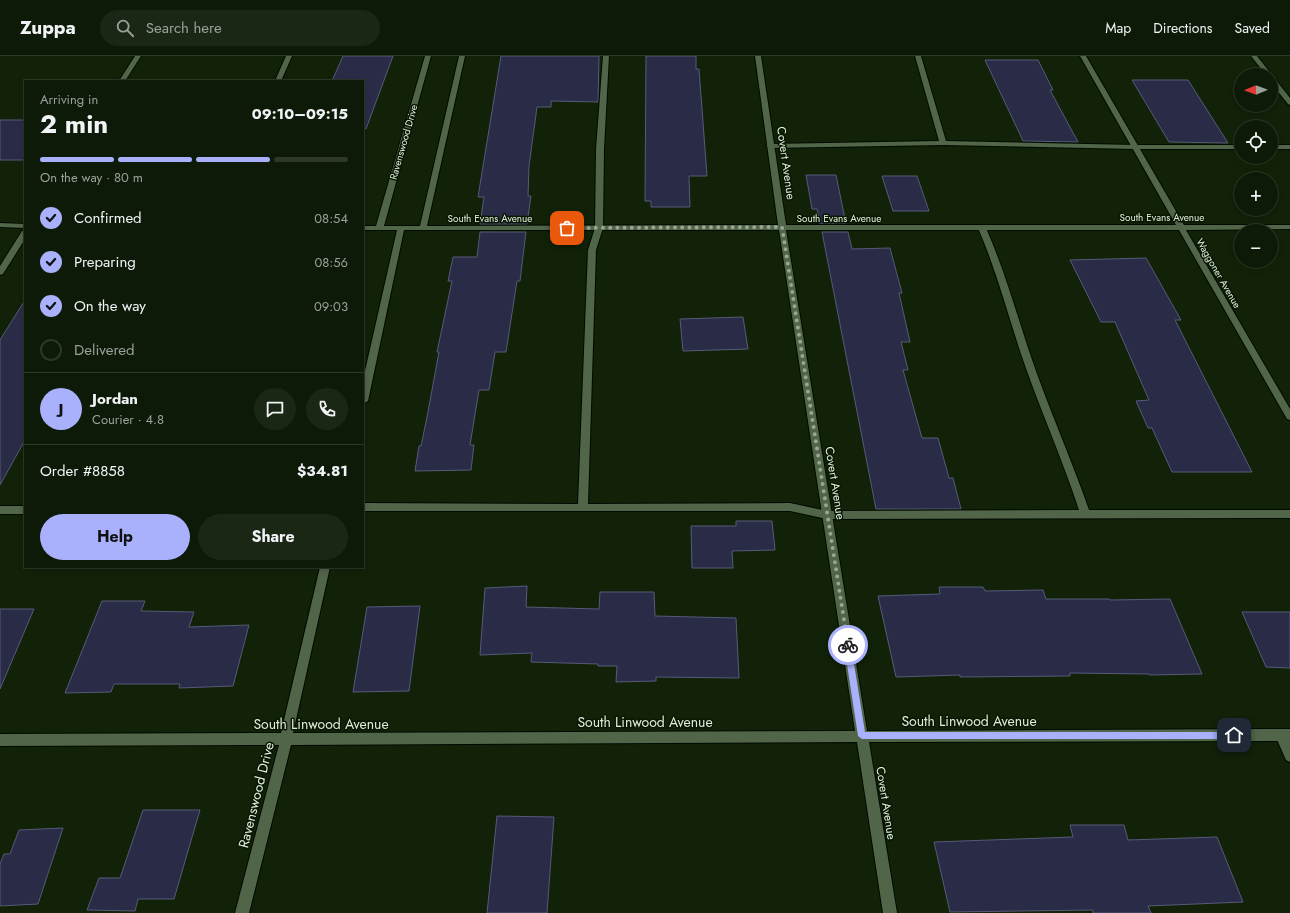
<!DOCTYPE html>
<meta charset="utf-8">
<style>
:root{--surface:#0d1a07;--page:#1b2715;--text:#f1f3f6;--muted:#9aa19b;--line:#2d3828;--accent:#a9b0fc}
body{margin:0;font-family:Jost,sans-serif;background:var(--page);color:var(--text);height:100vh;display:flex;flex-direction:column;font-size:15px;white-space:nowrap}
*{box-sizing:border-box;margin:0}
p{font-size:13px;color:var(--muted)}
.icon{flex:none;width:22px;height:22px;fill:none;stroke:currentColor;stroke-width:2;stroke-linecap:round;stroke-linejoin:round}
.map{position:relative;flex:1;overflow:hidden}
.panel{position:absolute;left:24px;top:24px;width:340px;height:488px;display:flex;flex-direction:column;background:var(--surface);border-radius:0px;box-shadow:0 2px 6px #0003,0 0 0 1px var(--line)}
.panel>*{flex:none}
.needle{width:26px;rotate:269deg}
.controls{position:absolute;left:1234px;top:12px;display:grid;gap:8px}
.controls a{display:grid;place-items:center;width:44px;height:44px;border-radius:50%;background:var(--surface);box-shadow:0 2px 6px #0003,0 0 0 1px var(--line);font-size:20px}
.pin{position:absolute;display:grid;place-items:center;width:34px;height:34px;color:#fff;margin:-17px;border-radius:8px;box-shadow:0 2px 6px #0006}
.courier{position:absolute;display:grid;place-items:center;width:40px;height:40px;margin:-20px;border:3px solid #a9b0fc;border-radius:50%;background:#fff;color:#222;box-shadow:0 1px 5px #0007}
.overview em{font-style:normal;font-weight:700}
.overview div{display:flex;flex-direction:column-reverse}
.overview{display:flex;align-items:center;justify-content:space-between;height:68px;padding:0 16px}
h1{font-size:26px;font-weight:700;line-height:30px}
.bar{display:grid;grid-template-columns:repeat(4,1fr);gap:6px 4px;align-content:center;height:48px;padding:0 16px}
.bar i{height:5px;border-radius:3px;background:var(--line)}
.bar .current{background:var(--accent)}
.bar p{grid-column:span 4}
.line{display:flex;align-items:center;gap:10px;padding:0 16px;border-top:1px solid var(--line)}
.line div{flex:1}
.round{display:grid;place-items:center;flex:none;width:42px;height:42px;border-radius:21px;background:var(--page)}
ol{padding:0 16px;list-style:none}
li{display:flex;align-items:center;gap:12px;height:44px}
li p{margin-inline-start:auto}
li .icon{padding:4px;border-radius:50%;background:var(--accent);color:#111;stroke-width:4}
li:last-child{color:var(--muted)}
li i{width:22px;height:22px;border:2px solid var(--line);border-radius:50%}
.action{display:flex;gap:8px;margin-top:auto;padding:8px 16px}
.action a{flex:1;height:46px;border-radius:24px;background:var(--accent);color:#111;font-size:16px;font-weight:700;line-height:46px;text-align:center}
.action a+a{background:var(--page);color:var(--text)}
header{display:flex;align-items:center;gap:24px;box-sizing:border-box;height:56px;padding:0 20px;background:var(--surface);border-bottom:1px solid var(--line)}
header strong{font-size:19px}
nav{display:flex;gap:22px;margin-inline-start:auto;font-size:14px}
.search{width:280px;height:36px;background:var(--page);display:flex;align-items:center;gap:10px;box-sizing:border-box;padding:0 14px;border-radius:22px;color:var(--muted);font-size:15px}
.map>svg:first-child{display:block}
</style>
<header>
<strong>Zuppa</strong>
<div class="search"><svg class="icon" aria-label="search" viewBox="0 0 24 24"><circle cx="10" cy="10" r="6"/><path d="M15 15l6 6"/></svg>Search here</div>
<nav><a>Map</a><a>Directions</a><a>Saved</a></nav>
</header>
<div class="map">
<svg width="1290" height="857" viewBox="0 0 1290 857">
<rect width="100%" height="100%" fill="#112209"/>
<g fill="#2a2c47" stroke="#565a78">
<path d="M 343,0 L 393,0 L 366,73 L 363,72 L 363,25 L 332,25 Z"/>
<path d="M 501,0 L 599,0 L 598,46 L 551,45 L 551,51 L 537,51 L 529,110 L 528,140 L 531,140 L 527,168 L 480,168 L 484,141 L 478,141 Z"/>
<path d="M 646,0 L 696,0 L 696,13 L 699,13 L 707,120 L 689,120 L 690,151 L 651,151 L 651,145 L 645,145 Z"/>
<path d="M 985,4 L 1038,4 L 1053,34 L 1050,34 L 1078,86 L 1023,85 Z"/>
<path d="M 1132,24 L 1188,24 L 1228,87 L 1169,86 Z"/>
<rect x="0" y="64" width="25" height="40"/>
<path d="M 806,119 L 836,119 L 846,168 L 820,168 L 817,153 L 812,153 Z"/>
<path d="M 882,120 L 917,120 L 929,155 L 893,155 Z"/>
<path d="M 480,176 L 526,176 L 520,225 L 517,225 L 506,296 L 495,296 L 489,334 L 479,334 L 470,389 L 474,389 L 471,414 L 415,415 L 419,390 L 421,390 L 427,361 L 439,296 L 437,296 L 452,225 L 448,225 L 453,201 L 477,201 Z"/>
<path d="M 822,176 L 848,176 L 852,193 L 890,192 L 902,237 L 899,237 L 910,286 L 901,286 L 908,314 L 903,314 L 922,382 L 938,382 L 949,422 L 953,422 L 961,453 L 876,453 Z"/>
<path d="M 1146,202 L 1181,264 L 1175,264 L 1252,416 L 1172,416 L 1152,372 L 1148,372 L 1136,345 L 1149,344 L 1115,266 L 1101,266 L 1070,204 Z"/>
<path d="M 25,244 L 25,384 L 0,429 L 0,284 Z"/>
<path d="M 743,261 L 748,293 L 683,295 L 680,263 Z"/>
<path d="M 736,465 L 772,465 L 775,494 L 732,495 L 733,512 L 692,512 L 691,470 L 736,470 Z"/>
<path d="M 527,530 L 526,551 L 599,553 L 600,536 L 654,536 L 655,560 L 736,562 L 739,622 L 656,621 L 656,625 L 616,626 L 617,610 L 598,610 L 598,608 L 531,606 L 532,597 L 480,599 L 485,532 Z"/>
<path d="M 939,531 L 983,531 L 985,535 L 1043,534 L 1046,543 L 1109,543 L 1110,544 L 1170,543 L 1202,618 L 1149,619 L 1149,618 L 1070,617 L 1070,620 L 960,621 L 960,619 L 896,621 L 878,540 L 940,538 Z"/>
<path d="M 102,545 L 145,545 L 141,555 L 194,556 L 189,571 L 249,569 L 233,630 L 179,632 L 180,628 L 114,628 L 111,636 L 65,637 Z"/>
<path d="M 420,550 L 409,635 L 353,636 L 367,551 Z"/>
<path d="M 0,553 L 34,553 L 0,633 Z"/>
<path d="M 1242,556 L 1290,556 L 1290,612 L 1266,611 Z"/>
<path d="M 143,754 L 200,754 L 174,843 L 138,843 L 135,855 L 87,854 L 99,822 L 120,822 Z"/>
<path d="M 497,760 L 554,761 L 547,857 L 487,857 Z"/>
<path d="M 1070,769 L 1124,769 L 1128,784 L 1217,781 L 1243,846 L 1148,850 L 1151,857 L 1093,857 L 1093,854 L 950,856 L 934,786 L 1073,781 Z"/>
<path d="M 63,772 L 38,848 L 0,850 L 0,808 L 4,798 L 10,798 L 19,774 Z"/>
</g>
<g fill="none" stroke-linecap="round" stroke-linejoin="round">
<defs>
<g id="lane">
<path d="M 286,0 L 292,0 L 281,25 L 275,25 Z"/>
<path d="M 603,0 L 609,0 L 604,93 L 603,172 L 596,194 L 588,448 L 790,447 L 827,455 L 1079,454 C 1062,402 1039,351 1021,298 C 1007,256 996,213 978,172 L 982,170 L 986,172 C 1004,213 1016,256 1030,298 C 1048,351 1071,402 1089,454 L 1290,454 L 1290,462 L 827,463 L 790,455 L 363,455 L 363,447 L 578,448 L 588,194 L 595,172 L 596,93 Z"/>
<path d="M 915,0 L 921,0 L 946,85 L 1135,89 L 1241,89 L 1241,93 L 1135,93 L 943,89 L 770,92 L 766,90 L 770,88 L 939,85 Z"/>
<path d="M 1251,0 L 1257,0 L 1290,42 L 1290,49 L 1288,48 L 1271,27 L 1271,19 L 1266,19 Z"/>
<rect x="1271" y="89" width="19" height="4"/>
<rect x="0" y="450" width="25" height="8"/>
<path d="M 1281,673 L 1285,675 L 1290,686 L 1290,706 L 1286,704 L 1275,679 L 1277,675 Z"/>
</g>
<g id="street">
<path d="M 135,0 L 141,0 L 125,25 L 119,25 Z"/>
<path d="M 425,0 L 431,0 L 384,170 L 420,170 L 459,0 L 465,0 L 427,170 L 778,169 L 755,0 L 761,0 L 786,169 L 1176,169 L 1080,0 L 1086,0 L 1184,169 L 1290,169 L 1290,173 L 1186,174 L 1290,353 L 1290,364 L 1287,363 L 1179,174 L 786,174 L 867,675 L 1290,673 L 1290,685 L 869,686 L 897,857 L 883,857 L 857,686 L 291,689 L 249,857 L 235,857 L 279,689 L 0,690 L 0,678 L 281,677 L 320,511 L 330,511 L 293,677 L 855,675 L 779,174 L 404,174 L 368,345 L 363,348 L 363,324 L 397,174 L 363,174 L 363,170 L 376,170 Z"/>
<path d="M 0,167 L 25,168 L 25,172 L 0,171 Z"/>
<path d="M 22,175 L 25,175 L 25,183 L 3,218 L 0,219 L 0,210 Z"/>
</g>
</defs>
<use href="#lane" stroke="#010b00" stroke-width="2"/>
<use href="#street" stroke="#010b00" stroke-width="2"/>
<use href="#lane" fill="#516549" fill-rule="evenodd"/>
<use href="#street" fill="#516549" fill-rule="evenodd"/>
</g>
<path fill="#a9b0fc" d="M 848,586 L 851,589 L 865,676 L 1234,676 L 1238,679 L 1234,683 L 862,683 L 858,680 L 844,589 Z"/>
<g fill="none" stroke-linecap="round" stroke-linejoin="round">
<path stroke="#98a692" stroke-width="4" stroke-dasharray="0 7.2" d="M 567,172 L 782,171 L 848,589"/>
</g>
<g text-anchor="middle" stroke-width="3" stroke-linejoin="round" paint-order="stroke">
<g font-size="10" fill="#e1eddc" stroke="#081802">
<text transform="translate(403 86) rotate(-74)" y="4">Ravenswood Drive</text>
<text x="1162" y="165">South Evans Avenue</text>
<text x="490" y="166">South Evans Avenue</text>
<text x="839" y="166">South Evans Avenue</text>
<text transform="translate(1219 217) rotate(60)" y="4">Waggoner Avenue</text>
</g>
<g font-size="12" fill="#e1eddc" stroke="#081802">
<text transform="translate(786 107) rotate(82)" y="4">Covert Avenue</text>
<text transform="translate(835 427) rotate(81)" y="4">Covert Avenue</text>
<text transform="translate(886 747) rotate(81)" y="4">Covert Avenue</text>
</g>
<g font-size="14" fill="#e1eddc" stroke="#081802">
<text x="969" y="670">South Linwood Avenue</text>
<text x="645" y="671">South Linwood Avenue</text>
<text x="321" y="673">South Linwood Avenue</text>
<text transform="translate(256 739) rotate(-76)" y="5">Ravenswood Drive</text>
</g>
</g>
</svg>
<div class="controls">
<a><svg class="needle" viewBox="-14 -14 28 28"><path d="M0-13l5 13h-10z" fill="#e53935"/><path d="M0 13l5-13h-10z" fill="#9aa19b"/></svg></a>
<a><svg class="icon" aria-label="locate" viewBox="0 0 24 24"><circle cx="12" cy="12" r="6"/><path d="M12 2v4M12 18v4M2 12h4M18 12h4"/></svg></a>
<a>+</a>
<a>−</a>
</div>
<div class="pin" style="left:567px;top:172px;background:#ea580c"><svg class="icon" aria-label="bag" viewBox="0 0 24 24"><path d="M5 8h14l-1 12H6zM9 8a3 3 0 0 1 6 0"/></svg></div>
<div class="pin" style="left:1234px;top:679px;background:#1f2937"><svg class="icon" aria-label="home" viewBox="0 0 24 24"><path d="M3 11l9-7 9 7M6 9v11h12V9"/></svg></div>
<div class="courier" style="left:848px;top:589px"><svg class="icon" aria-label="bike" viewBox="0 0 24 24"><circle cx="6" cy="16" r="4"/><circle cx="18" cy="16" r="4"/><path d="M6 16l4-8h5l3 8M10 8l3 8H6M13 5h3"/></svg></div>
<section class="panel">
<div class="overview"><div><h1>2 min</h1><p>Arriving in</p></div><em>09:10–09:15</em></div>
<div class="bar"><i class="current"></i><i class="current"></i><i class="current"></i><i></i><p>On the way · 80 m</p></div>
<ol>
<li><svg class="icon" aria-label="check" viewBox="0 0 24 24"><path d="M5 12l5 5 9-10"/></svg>Confirmed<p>08:54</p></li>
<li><svg class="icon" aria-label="check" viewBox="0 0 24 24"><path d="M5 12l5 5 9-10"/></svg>Preparing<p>08:56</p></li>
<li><svg class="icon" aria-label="check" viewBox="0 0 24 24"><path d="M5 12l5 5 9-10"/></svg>On the way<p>09:03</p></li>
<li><i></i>Delivered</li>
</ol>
<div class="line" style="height:72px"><b class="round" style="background:var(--accent);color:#111">J</b><div><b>Jordan</b><p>Courier · 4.8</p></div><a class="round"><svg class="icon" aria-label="chat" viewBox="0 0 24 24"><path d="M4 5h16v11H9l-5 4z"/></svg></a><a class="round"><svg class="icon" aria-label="phone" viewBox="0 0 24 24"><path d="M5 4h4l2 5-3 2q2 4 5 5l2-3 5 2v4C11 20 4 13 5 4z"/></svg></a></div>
<div class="line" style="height:52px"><div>Order #8858</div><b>$34.81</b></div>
<div class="action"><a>Help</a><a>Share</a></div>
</section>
</div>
